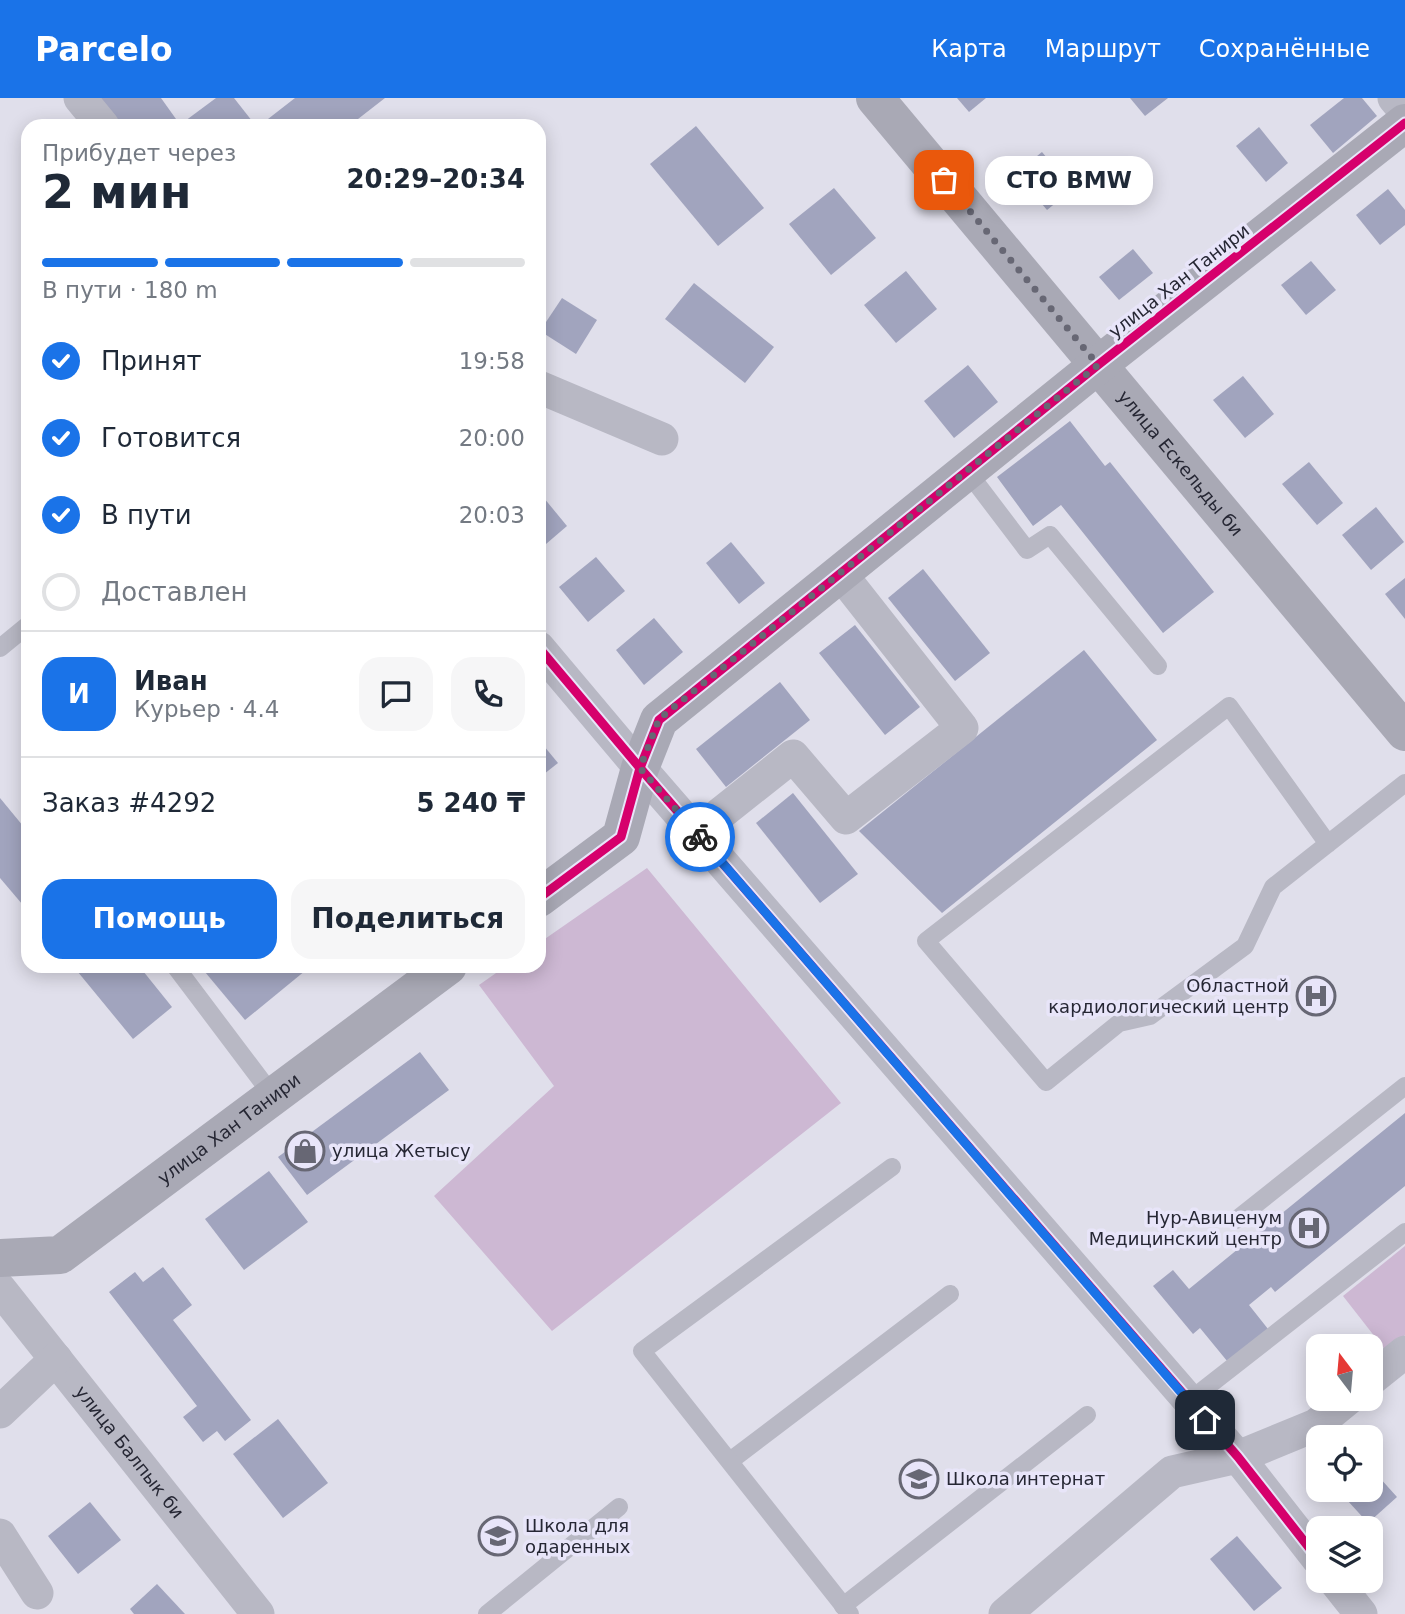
<!DOCTYPE html>
<html lang="ru">
<meta charset="utf-8">
<style>
:root{--surface:#fff;--page:#f6f6f7;--text:#1f2937;--muted:#747a83;--line:#e0e1e3;--accent:#1a73e8}
body{margin:0;font-family:"DejaVu Sans",sans-serif;background:var(--page);color:var(--text);height:100vh;display:flex;flex-direction:column;font-size:26px;white-space:nowrap}
*{box-sizing:border-box;margin:0}
p{font-size:23px;color:var(--muted)}
.icon{flex:none;width:38px;height:38px;fill:none;stroke:currentColor;stroke-width:2;stroke-linecap:round;stroke-linejoin:round}
.map{position:relative;flex:1;overflow:hidden}
.side{position:absolute;left:21px;top:21px;width:525px;height:854px;display:flex;flex-direction:column;background:var(--surface);border-radius:21px;box-shadow:0 4px 18px #0003}
.side>*{flex:none}
.needle{width:46px;rotate:344deg}
.tools{position:absolute;left:1306px;top:1236px;display:grid;gap:14px}
.tools a{display:grid;place-items:center;width:77px;height:77px;border-radius:14px;background:var(--surface);box-shadow:0 4px 18px #0003;font-size:35px}
.pin{position:absolute;display:grid;place-items:center;width:60px;height:60px;color:#fff;margin:-30px;border-radius:14px;box-shadow:0 4px 10px #0006}
.courier{position:absolute;display:grid;place-items:center;width:70px;height:70px;margin:-35px;border:5px solid #1a73e8;border-radius:50%;background:#fff;color:#222;box-shadow:0 2px 9px #0007}
.bubble{position:absolute;height:49px;border-radius:21px;background:var(--surface);box-shadow:0 4px 18px #0003;font-size:23px;font-weight:600;line-height:49px;text-align:center}
.overview em{font-style:normal;font-weight:600}
.overview div{display:flex;flex-direction:column-reverse}
.overview{display:flex;align-items:center;justify-content:space-between;height:119px;padding:0 21px}
h1{font-size:46px;font-weight:600;line-height:52px}
.bar{display:grid;grid-template-columns:repeat(4,1fr);gap:10px 7px;align-content:center;height:84px;padding:0 21px}
.bar i{height:9px;border-radius:5px;background:var(--line)}
.bar .current{background:var(--accent)}
.bar p{grid-column:span 4}
.line{display:flex;align-items:center;gap:18px;padding:0 21px;border-top:2px solid var(--line)}
.line div{flex:1}
.round{display:grid;place-items:center;flex:none;width:74px;height:74px;border-radius:21px;background:var(--page)}
ol{padding:0 21px;list-style:none}
li{display:flex;align-items:center;gap:21px;height:77px}
li p{margin-inline-start:auto}
li .icon{padding:7px;border-radius:50%;background:var(--accent);color:#fff;stroke-width:4}
li:last-child{color:var(--muted)}
li i{width:38px;height:38px;border:4px solid var(--line);border-radius:50%}
.primary-button{display:flex;gap:14px;margin-top:auto;padding:14px 21px}
.primary-button a{flex:1;height:80px;border-radius:21px;background:var(--accent);color:#fff;font-size:28px;font-weight:600;line-height:80px;text-align:center}
.primary-button a+a{background:var(--page);color:var(--text)}
header{display:flex;align-items:center;gap:42px;box-sizing:border-box;height:98px;padding:0 35px;background:var(--accent);color:#fff}
header strong{font-size:33px}
nav{display:flex;gap:38px;margin-inline-start:auto;font-size:24px}
.map>svg:first-child{display:block}
</style>
<header>
<strong>Parcelo</strong>
<nav><a>Карта</a><a>Маршрут</a><a>Сохранённые</a></nav>
</header>
<div class="map">
<svg width="1405" height="1516" viewBox="0 0 1405 1516">
<rect width="100%" height="100%" fill="#e0dfeb"/>
<g fill="#cdb8d3">
<path d="M 647,770 L 841,1005 L 552,1233 L 434,1098 L 554,988 L 479,887 L 506,868 L 539,868 L 539,845 Z"/>
<path d="M 1405,1148 L 1405,1237 L 1386,1253 L 1343,1198 Z"/>
</g>
<g fill="#a1a4be">
<path d="M 98,0 L 161,0 L 181,28 L 119,28 Z"/>
<path d="M 216,0 L 234,0 L 256,28 L 189,28 L 185,23 Z"/>
<path d="M 295,0 L 385,0 L 349,28 L 259,28 Z"/>
<path d="M 957,0 L 986,0 L 969,14 Z"/>
<path d="M 1130,0 L 1168,0 L 1145,18 Z"/>
<path d="M 1344,0 L 1362,0 L 1377,18 L 1333,55 L 1310,27 Z"/>
<path d="M 696,28 L 764,110 L 718,148 L 650,66 Z"/>
<path d="M 1259,29 L 1288,65 L 1266,84 L 1236,48 Z"/>
<path d="M 1042,54 L 1073,91 L 1047,112 L 1016,75 Z"/>
<path d="M 834,90 L 876,140 L 831,177 L 789,126 Z"/>
<path d="M 1388,91 L 1405,112 L 1405,127 L 1380,147 L 1356,117 Z"/>
<path d="M 1133,151 L 1153,175 L 1119,202 L 1099,179 Z"/>
<path d="M 1311,163 L 1336,192 L 1306,217 L 1281,187 Z"/>
<path d="M 906,173 L 937,211 L 896,245 L 864,207 Z"/>
<path d="M 694,185 L 774,249 L 745,285 L 665,221 Z"/>
<path d="M 562,200 L 597,222 L 576,256 L 540,233 Z"/>
<path d="M 968,267 L 998,304 L 954,340 L 924,303 Z"/>
<path d="M 1243,278 L 1274,316 L 1245,340 L 1213,302 Z"/>
<path d="M 1070,323 L 1105,368 L 1110,364 L 1214,494 L 1163,535 L 1061,407 L 1033,428 L 997,379 Z"/>
<path d="M 1309,364 L 1343,405 L 1317,427 L 1282,386 Z"/>
<path d="M 539,394 L 567,428 L 539,452 Z"/>
<path d="M 1376,409 L 1404,444 L 1371,472 L 1342,437 Z"/>
<path d="M 731,444 L 765,485 L 739,506 L 706,465 Z"/>
<path d="M 596,459 L 625,493 L 588,524 L 559,489 Z"/>
<path d="M 923,471 L 990,555 L 955,583 L 888,500 Z"/>
<path d="M 1405,480 L 1405,521 L 1385,496 Z"/>
<path d="M 654,520 L 683,554 L 644,587 L 616,552 Z"/>
<path d="M 855,527 L 920,609 L 885,637 L 819,555 Z"/>
<path d="M 1084,552 L 1157,642 L 942,815 L 859,733 Z"/>
<path d="M 780,584 L 810,622 L 726,689 L 696,651 Z"/>
<path d="M 539,642 L 558,665 L 539,680 Z"/>
<path d="M 793,695 L 858,776 L 820,805 L 756,725 Z"/>
<path d="M 0,700 L 28,734 L 28,813 L 0,780 Z"/>
<path d="M 73,868 L 139,868 L 172,909 L 133,941 Z"/>
<path d="M 200,868 L 311,868 L 245,922 Z"/>
<path d="M 420,954 L 449,992 L 307,1097 L 278,1059 Z"/>
<path d="M 1405,1015 L 1405,1088 L 1275,1194 L 1271,1189 L 1249,1207 L 1272,1236 L 1232,1269 L 1200,1230 L 1193,1236 L 1153,1188 L 1173,1172 L 1189,1191 Z"/>
<path d="M 269,1073 L 308,1124 L 244,1172 L 205,1121 Z"/>
<path d="M 163,1169 L 192,1207 L 173,1222 L 251,1322 L 225,1343 L 217,1333 L 203,1344 L 183,1319 L 197,1308 L 109,1194 L 135,1174 L 143,1184 Z"/>
<path d="M 278,1321 L 328,1385 L 283,1420 L 233,1356 Z"/>
<path d="M 1370,1369 L 1397,1399 L 1368,1425 L 1337,1391 L 1370,1391 Z"/>
<path d="M 90,1404 L 121,1442 L 78,1476 L 48,1438 Z"/>
<path d="M 1237,1438 L 1282,1490 L 1254,1513 L 1210,1461 Z"/>
<path d="M 157,1486 L 185,1516 L 134,1516 L 130,1511 Z"/>
</g>
<g fill="none" stroke-linecap="round" stroke-linejoin="round">
<g stroke="#b8b8c4" stroke-width="18">
<path d="M 967,373 L 1027,452 L 1050,437 L 1158,568"/>
<path d="M 0,550 L 28,527"/>
<path d="M 1328,746 L 1229,608 L 926,843 L 1046,984 L 1119,925 L 1150,918 L 1245,848 L 1273,789 L 1405,685"/>
<path d="M 175,868 L 273,998"/>
<path d="M 1236,1122 L 1405,988"/>
<path d="M 1189,1303 L 1405,1134"/>
<path d="M 730,1363 L 950,1196"/>
<path d="M 843,1508 L 1087,1317"/>
<path d="M 487,1516 L 619,1409"/>
<path d="M 850,1516 L 642,1253 L 892,1069"/>
</g>
<g stroke="#b8b8c4" stroke-width="33">
<path d="M 80,0 L 103,28"/>
<path d="M 1394,0 L 1405,13"/>
<path d="M 539,289 L 662,341"/>
<path d="M 539,550 L 640,670 L 1238,1359 L 1318,1461"/>
<path d="M 696,735 L 793,658 L 846,720 L 962,630 L 840,475"/>
<path id="s1" d="M 0,1191 L 258,1516"/>
<path d="M 1370,1282 L 1405,1254"/>
<path d="M 0,1314 L 56,1261"/>
<path d="M 0,1437 L 37,1495"/>
<path d="M 1334,1482 L 1361,1516"/>
<path d="M 1005,1516 L 1172,1374 L 1238,1359 L 1316,1327 L 1349,1300"/>
</g>
<g stroke="#a9a9b5" stroke-width="38">
<path id="s2" d="M 875,0 L 1405,634"/>
<path d="M 539,800 L 621,739 L 640,670 L 659,622 L 1098,267 L 1405,25"/>
<path id="s3" d="M 0,1160 L 60,1157 L 448,868"/>
</g>
<defs>
<g id="cycleway">
<path d="M 539,550 L 640,670 L 1238,1359 L 1318,1461"/>
<path d="M 539,800 L 621,739 L 640,670 L 659,622 L 1098,267 L 1405,25"/>
</g>
</defs>
<use href="#cycleway" stroke="#e8e5f9" stroke-width="13"/>
<use href="#cycleway" stroke="#d6006c" stroke-width="9"/>
</g>
<g fill="none" stroke-linecap="round" stroke-linejoin="round">
<path stroke="#676774" stroke-width="7" stroke-dasharray="0 12.6" d="M 700,739 L 640,670 L 659,621 L 1098,267 L 944,82"/>
<path stroke="#1a73e8" stroke-width="9" d="M 700,739 L 1205,1322"/>
</g>
<defs>
<symbol id="hospital-ring" viewBox="-11 -11 22 22"><circle r="9.5" fill="#e8e5f9" stroke="#676774" stroke-width="1.5"/><path d="M-5-5h3v3.5h4V-5h3V5h-3V1.5h-4V5h-3Z" fill="#676774"/></symbol>
<symbol id="shop-ring" viewBox="-11 -11 22 22"><circle r="9.5" fill="#e8e5f9" stroke="#676774" stroke-width="1.5"/><path d="M-5-2.5h2.3a2.7 3.5 0 0 1 5.4 0H5L5.5 6h-11ZM-1.5-2.5h3a1.5 2.3 0 0 0-3 0Z" fill="#676774"/></symbol>
<symbol id="school-ring" viewBox="-11 -11 22 22"><circle r="9.5" fill="#e8e5f9" stroke="#676774" stroke-width="1.5"/><path d="M0-5L7-2L0 1L-7-2ZM-4 1L0 2.5L4 1V4Q0 6-4 4Z" fill="#676774"/></symbol>
</defs>
<g fill-rule="evenodd">
<use href="#hospital-ring" x="1294" y="876" width="44" height="44"/>
<use href="#shop-ring" x="283" y="1031" width="44" height="44"/>
<use href="#hospital-ring" x="1287" y="1108" width="44" height="44"/>
<use href="#school-ring" x="897" y="1359" width="44" height="44"/>
<use href="#school-ring" x="476" y="1416" width="44" height="44"/>
</g>
<g text-anchor="middle" stroke-width="7" stroke-linejoin="round" paint-order="stroke">
<g font-size="18" fill="#262734" stroke="#e8e5f9">
<text transform="translate(1179 183) rotate(-38)" y="6">улица Хан Танири</text>
<text dy="6" stroke="none"><textPath href="#s2" startOffset="476">улица Ескельды би</textPath></text>
<text dy="6" stroke="none"><textPath href="#s3" startOffset="271">улица Хан Танири</textPath></text>
<text dy="6" stroke="none"><textPath href="#s1" startOffset="208">улица Балпык би</textPath></text>
</g>
<g font-size="18" fill="#262734" stroke="#e8e5f9" text-anchor="start">
<text x="1289" y="894" text-anchor="end">Областной<tspan x="1289" dy="21">кардиологический центр</tspan></text>
<text x="332" y="1059">улица Жетысу</text>
<text x="1282" y="1126" text-anchor="end">Нур-Авиценум<tspan x="1282" dy="21">Медицинский центр</tspan></text>
<text x="946" y="1387">Школа интернат</text>
<text x="525" y="1434">Школа для<tspan x="525" dy="21">одаренных</tspan></text>
</g>
</g>
</svg>
<div class="tools">
<a><svg class="needle" viewBox="-14 -14 28 28"><path d="M0-13l5 13h-10z" fill="#e53935"/><path d="M0 13l5-13h-10z" fill="#747a83"/></svg></a>
<a><svg class="icon" aria-label="locate" viewBox="0 0 24 24"><circle cx="12" cy="12" r="6"/><path d="M12 2v4M12 18v4M2 12h4M18 12h4"/></svg></a>
<a><svg class="icon" aria-label="layers" viewBox="0 0 24 24"><path d="M12 4l9 5-9 5-9-5zM3 14l9 5 9-5"/></svg></a>
</div>
<div class="pin" style="left:944px;top:82px;background:#ea580c"><svg class="icon" aria-label="bag" viewBox="0 0 24 24"><path d="M5 8h14l-1 12H6zM9 8a3 3 0 0 1 6 0"/></svg></div>
<div class="pin" style="left:1205px;top:1322px;background:#1f2937"><svg class="icon" aria-label="home" viewBox="0 0 24 24"><path d="M3 11l9-7 9 7M6 9v11h12V9"/></svg></div>
<div class="courier" style="left:700px;top:739px"><svg class="icon" aria-label="bike" viewBox="0 0 24 24"><circle cx="6" cy="16" r="4"/><circle cx="18" cy="16" r="4"/><path d="M6 16l4-8h5l3 8M10 8l3 8H6M13 5h3"/></svg></div>
<div class="bubble" style="left:985px;top:58px;width:168px">СТО BMW</div>
<section class="side">
<div class="overview"><div><h1>2 мин</h1><p>Прибудет через</p></div><em>20:29–20:34</em></div>
<div class="bar"><i class="current"></i><i class="current"></i><i class="current"></i><i></i><p>В пути · 180 m</p></div>
<ol>
<li><svg class="icon" aria-label="check" viewBox="0 0 24 24"><path d="M5 12l5 5 9-10"/></svg>Принят<p>19:58</p></li>
<li><svg class="icon" aria-label="check" viewBox="0 0 24 24"><path d="M5 12l5 5 9-10"/></svg>Готовится<p>20:00</p></li>
<li><svg class="icon" aria-label="check" viewBox="0 0 24 24"><path d="M5 12l5 5 9-10"/></svg>В пути<p>20:03</p></li>
<li><i></i>Доставлен</li>
</ol>
<div class="line" style="height:126px"><b class="round" style="background:var(--accent);color:#fff">И</b><div><b>Иван</b><p>Курьер · 4.4</p></div><a class="round"><svg class="icon" aria-label="chat" viewBox="0 0 24 24"><path d="M4 5h16v11H9l-5 4z"/></svg></a><a class="round"><svg class="icon" aria-label="phone" viewBox="0 0 24 24"><path d="M5 4h4l2 5-3 2q2 4 5 5l2-3 5 2v4C11 20 4 13 5 4z"/></svg></a></div>
<div class="line" style="height:91px"><div>Заказ #4292</div><b>5 240 ₸</b></div>
<div class="primary-button"><a>Помощь</a><a>Поделиться</a></div>
</section>
</div>
